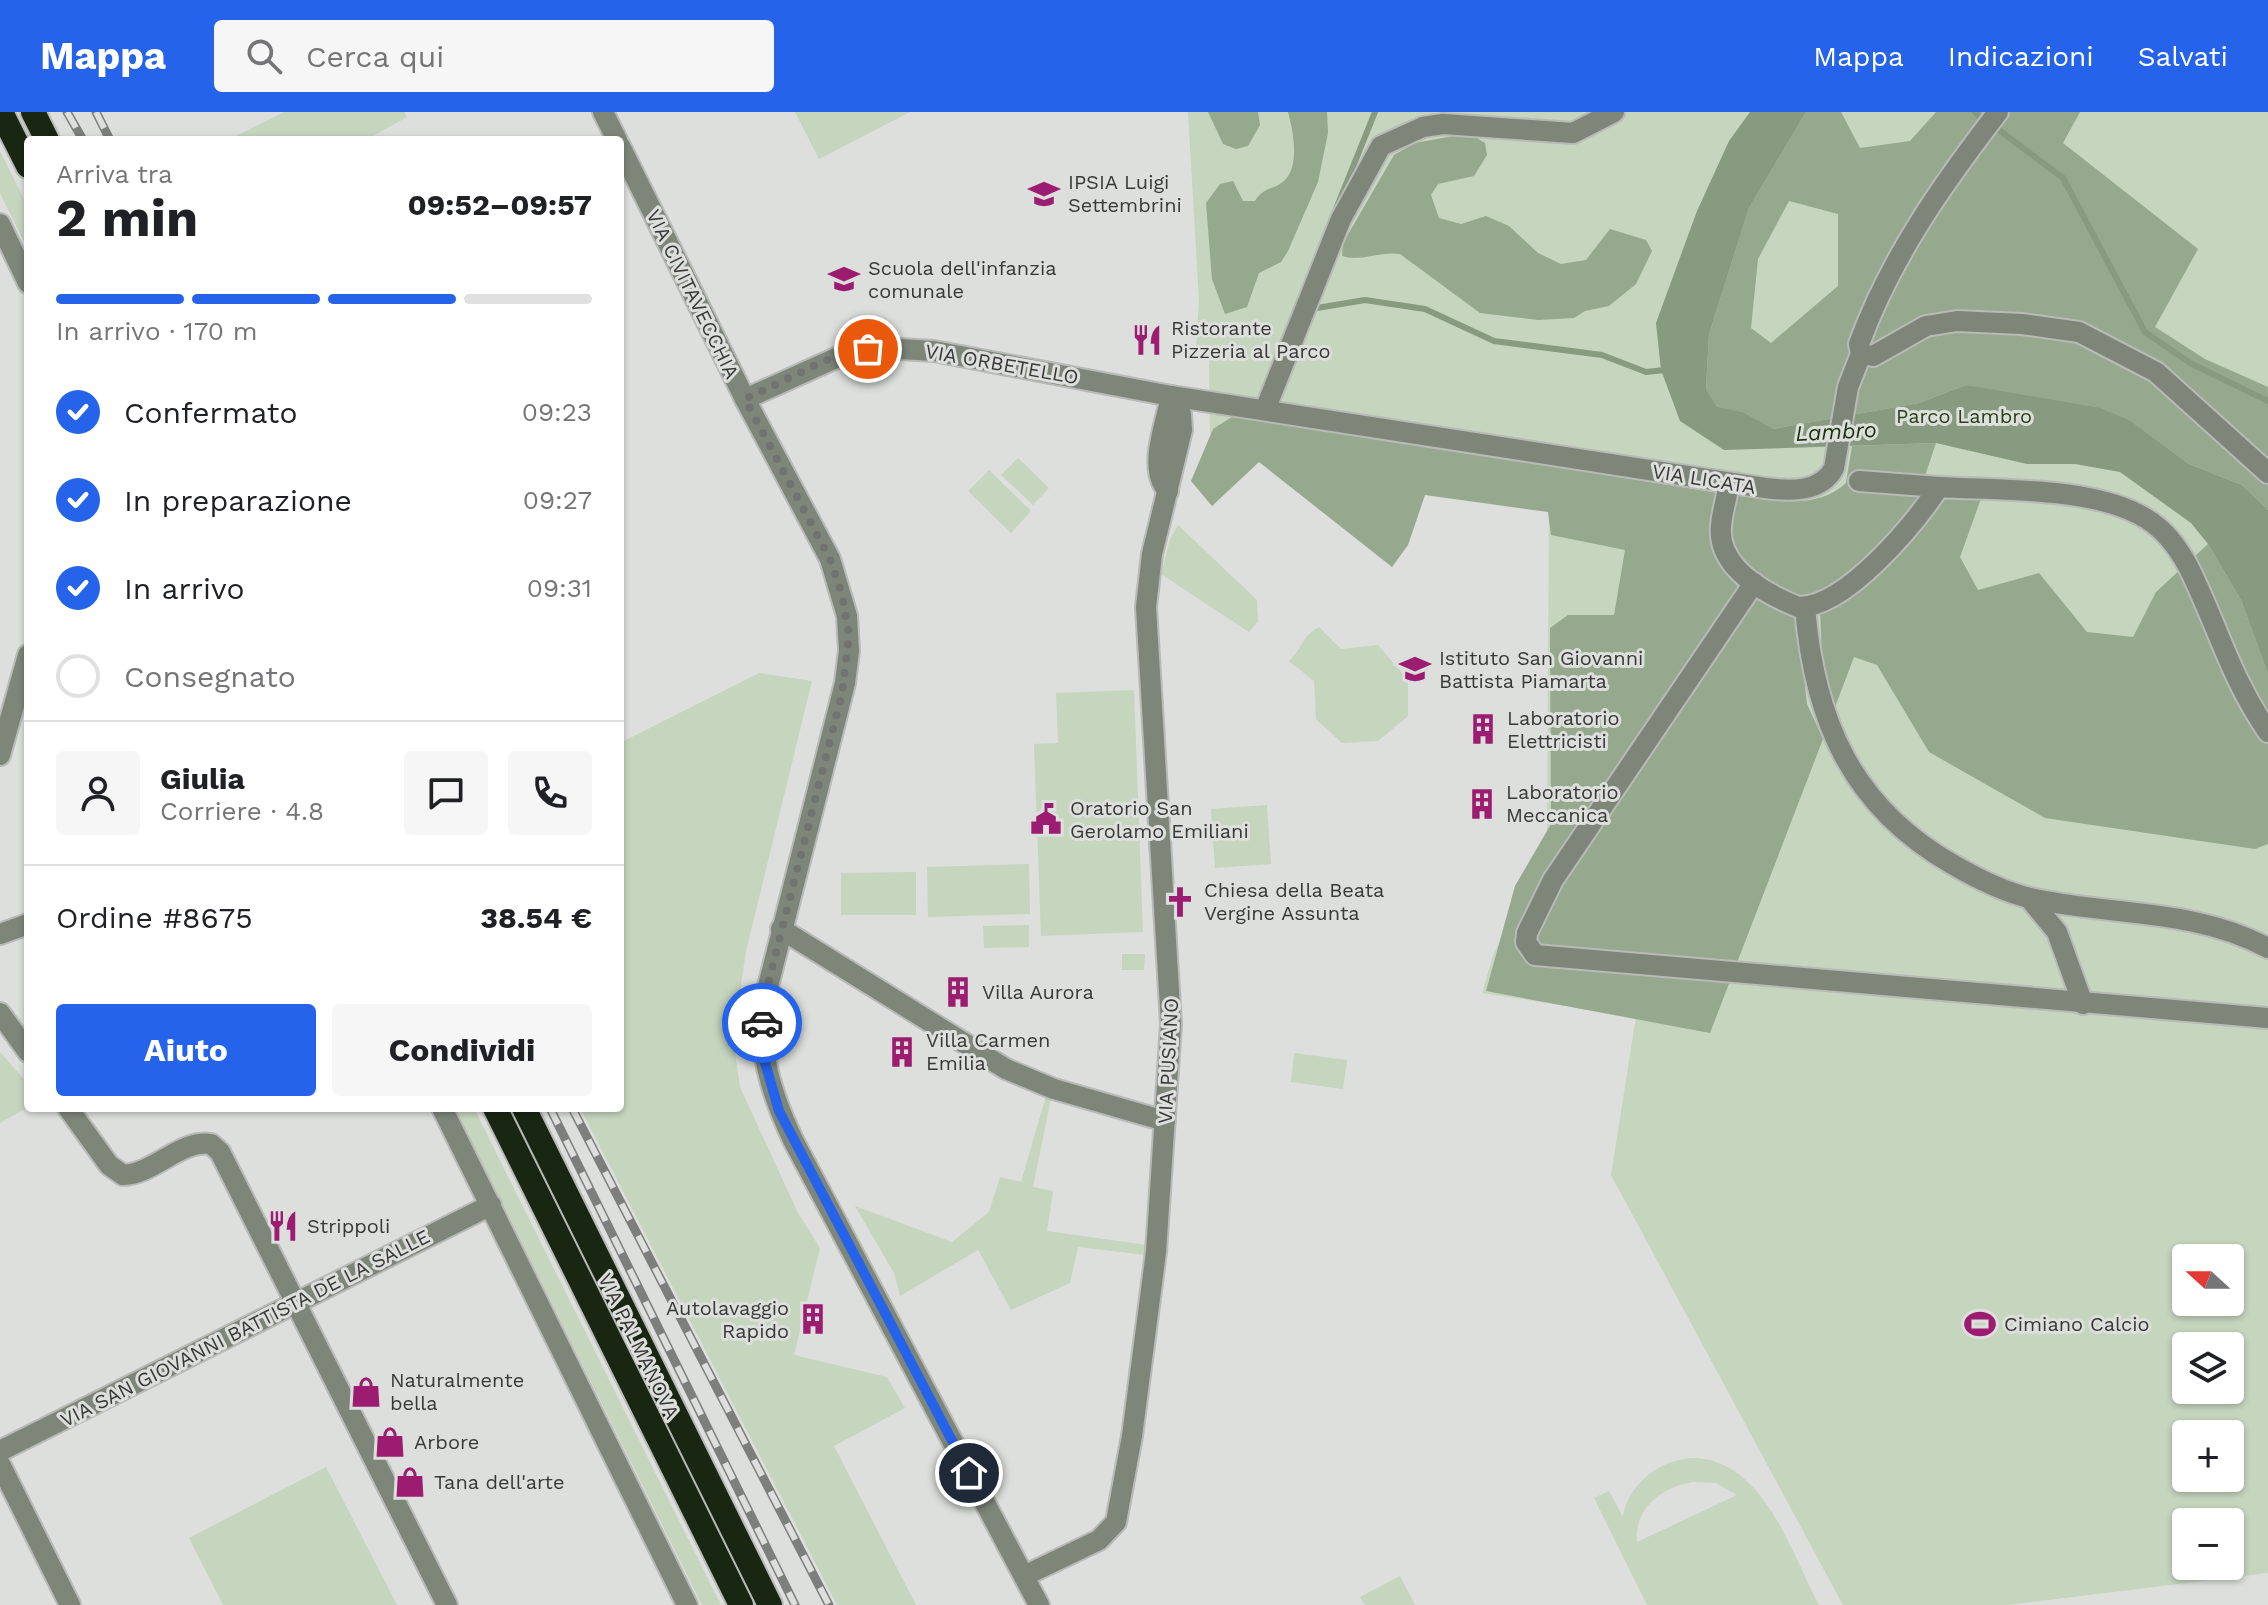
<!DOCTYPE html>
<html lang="it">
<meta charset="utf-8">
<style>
:root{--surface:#fff;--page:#f6f6f6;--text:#202124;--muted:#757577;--line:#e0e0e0;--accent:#2563eb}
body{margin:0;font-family:"Work Sans",sans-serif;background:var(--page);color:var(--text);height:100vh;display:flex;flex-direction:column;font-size:30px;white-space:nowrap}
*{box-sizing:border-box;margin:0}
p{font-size:26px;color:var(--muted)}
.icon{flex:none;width:44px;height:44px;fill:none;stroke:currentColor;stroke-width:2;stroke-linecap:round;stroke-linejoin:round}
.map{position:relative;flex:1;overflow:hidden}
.sheet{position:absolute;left:24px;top:24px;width:600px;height:976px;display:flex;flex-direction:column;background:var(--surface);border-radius:8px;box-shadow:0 2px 6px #0004}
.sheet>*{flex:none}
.needle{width:52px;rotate:291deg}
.buttons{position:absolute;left:2172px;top:1132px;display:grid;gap:16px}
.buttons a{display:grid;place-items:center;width:72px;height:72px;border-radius:8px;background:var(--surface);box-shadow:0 2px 6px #0004;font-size:40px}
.pin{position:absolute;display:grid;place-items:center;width:68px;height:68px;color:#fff;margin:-34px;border:4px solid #fff;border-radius:50%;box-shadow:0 2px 8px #0007}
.courier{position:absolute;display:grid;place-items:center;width:80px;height:80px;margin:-40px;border:6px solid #2563eb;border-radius:50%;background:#fff;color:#222;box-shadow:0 2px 10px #0007}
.summary em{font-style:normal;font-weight:700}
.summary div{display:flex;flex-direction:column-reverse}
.summary{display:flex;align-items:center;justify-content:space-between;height:136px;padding:0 32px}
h1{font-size:52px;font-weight:700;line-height:60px}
.bar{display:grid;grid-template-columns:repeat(4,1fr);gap:12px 8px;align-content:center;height:96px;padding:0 32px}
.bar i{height:10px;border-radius:6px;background:var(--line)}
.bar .active{background:var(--accent)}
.bar p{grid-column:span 4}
.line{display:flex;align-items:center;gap:20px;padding:0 32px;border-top:2px solid var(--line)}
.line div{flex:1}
.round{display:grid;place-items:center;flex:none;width:84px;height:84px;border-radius:8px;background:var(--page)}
ol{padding:0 32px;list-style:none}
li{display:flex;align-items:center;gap:24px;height:88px}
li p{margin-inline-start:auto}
li .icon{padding:8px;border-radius:50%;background:var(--accent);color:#fff;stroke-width:4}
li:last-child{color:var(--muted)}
li i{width:44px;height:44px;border:4px solid var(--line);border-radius:50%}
.primary-button{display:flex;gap:16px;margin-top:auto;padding:16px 32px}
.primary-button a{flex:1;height:92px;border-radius:8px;background:var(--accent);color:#fff;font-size:32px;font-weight:700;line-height:92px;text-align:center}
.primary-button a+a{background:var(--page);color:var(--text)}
header{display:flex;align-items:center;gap:48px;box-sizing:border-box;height:112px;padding:0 40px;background:var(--accent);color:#fff}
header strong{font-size:38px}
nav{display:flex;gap:44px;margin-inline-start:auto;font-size:28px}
.search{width:560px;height:72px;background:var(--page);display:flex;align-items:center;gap:20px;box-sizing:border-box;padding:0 28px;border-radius:8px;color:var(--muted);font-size:30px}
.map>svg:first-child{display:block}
</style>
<header>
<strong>Mappa</strong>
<div class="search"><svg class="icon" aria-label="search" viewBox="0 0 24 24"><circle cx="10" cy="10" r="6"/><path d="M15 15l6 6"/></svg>Cerca qui</div>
<nav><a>Mappa</a><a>Indicazioni</a><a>Salvati</a></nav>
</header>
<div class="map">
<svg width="2268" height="1493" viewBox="0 0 2268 1493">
<rect width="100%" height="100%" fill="#dcdfdb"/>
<g fill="#c5d5be" fill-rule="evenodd">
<path d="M 284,0 L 404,0 L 407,5 L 366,28 L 228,28 Z"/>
<path d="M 795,0 L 910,0 L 819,47 Z"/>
<path d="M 1188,0 L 2268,0 L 2268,1461 L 2008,1493 L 1843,1493 L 1611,1063 L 1636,905 L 1482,881 L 1493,844 L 1547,725 L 1549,392 L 1210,321 L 1209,247 L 1196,237 L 1199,188 ZM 2186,1146 L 2230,1146 L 2230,1190 L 2186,1190 ZM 2186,1234 L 2230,1234 L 2230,1278 L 2186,1278 ZM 2186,1322 L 2230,1322 L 2230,1366 L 2186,1366 ZM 2186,1410 L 2230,1410 L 2230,1454 L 2186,1454 Z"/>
<path d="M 0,39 L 28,95 L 28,138 L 0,81 Z"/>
<path d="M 1018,346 L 1049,376 L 1033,393 L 1001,363 Z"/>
<path d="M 989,358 L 1031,399 L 1011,421 L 968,379 Z"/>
<path d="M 1178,413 L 1257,488 L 1258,509 L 1249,520 L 1161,462 L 1170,427 Z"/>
<path d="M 1319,515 L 1341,537 L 1378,533 L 1408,568 L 1408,604 L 1378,629 L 1342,631 L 1316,607 L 1314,569 L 1289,549 C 1304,535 1300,526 1319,515 Z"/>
<path d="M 759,561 L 812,569 L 746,839 L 733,925 L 740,975 L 798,1101 L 820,1136 L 794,1243 L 887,1265 L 905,1296 L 834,1334 L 916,1493 L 837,1493 L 580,996 L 620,996 L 620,631 Z"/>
<path d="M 1134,578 L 1143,820 L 1041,824 L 1034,632 L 1058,631 L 1056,581 Z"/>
<path d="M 1267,693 L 1271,752 L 1215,756 L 1211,697 Z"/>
<path d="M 1029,752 L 1030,802 L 928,805 L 927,755 Z"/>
<path d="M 916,760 L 916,803 L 841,803 L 841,761 Z"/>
<path d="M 1029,813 L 1029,835 L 984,836 L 983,814 Z"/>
<path d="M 1122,842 L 1145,842 L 1144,858 L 1122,858 Z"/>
<path d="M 0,940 L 28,972 L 28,995 L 0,1011 Z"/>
<path d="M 1294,941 L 1347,948 L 1343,977 L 1291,970 Z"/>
<path d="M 1046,984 L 1051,986 L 1033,1075 L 1053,1079 L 1047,1119 L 1147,1133 L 1146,1143 L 1078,1135 L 1070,1171 L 1011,1198 L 978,1138 L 900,1184 L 894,1161 L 855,1094 L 952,1130 L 989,1100 L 1000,1065 L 1021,1070 Z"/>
<path d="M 455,996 L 474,996 L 721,1493 L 702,1493 Z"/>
<path d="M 1695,1346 C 1765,1350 1790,1439 1819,1493 L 1647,1493 L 1594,1386 L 1609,1379 L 1623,1405 C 1628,1371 1662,1346 1695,1346 ZM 1693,1370 L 1716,1371 L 1737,1383 L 1637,1430 C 1634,1396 1662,1375 1693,1370 Z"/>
<path d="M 326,1355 L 397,1493 L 223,1493 L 189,1426 Z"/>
<path d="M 1400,1464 L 1415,1493 L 1365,1493 L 1360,1485 Z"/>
</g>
<g fill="#96a88e" fill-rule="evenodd">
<path d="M 1208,0 L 1258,0 L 1260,13 L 1248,34 L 1236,37 L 1223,32 Z"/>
<path d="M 1288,0 L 1327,0 L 1328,21 L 1318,70 L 1288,139 L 1281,150 L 1259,161 L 1247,195 L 1225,202 L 1212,167 L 1206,91 L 1220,72 L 1233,69 L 1243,89 L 1255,89 C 1265,73 1274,79 1285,68 C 1300,53 1293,18 1288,0 Z"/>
<path d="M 1806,0 L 1841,0 L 1860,36 L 1910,29 L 1936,0 L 2080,0 L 2063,31 L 2198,137 L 2155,215 L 2205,247 L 2268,275 L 2268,398 L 2242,373 L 2189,352 L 2131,309 L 1966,273 L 1919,291 L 1772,317 L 1743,300 L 1717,296 L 1706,279 L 1709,222 L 1749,96 ZM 1789,89 L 1838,102 L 1838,174 L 1771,231 L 1751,216 L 1758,147 Z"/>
<path d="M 1469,21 L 1485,31 L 1487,43 L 1474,64 L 1438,72 L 1431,83 L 1439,106 L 1461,112 L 1486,104 L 1509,114 L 1538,141 L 1561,152 L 1586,148 L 1610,117 L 1646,128 L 1652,139 L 1636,172 L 1609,194 L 1585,199 L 1574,206 L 1538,208 L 1480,201 L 1400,142 C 1380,139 1362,150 1342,144 L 1343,131 L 1394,43 L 1415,31 Z"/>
<path d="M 1235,303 L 1724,382 C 1763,386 1815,401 1846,371 L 1852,334 L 1936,331 L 1920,379 L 1983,381 L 1960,445 L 1978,478 L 2039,461 L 2087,520 L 2133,525 L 2156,480 L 2208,432 L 2241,488 L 2268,562 L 2268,732 L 2255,737 L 2045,706 L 1929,640 L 1877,553 L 1854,545 L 1835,595 L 1822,548 L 1820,497 L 1797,501 L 1807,592 L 1823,627 L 1710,921 L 1486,879 L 1515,774 L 1551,712 L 1550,516 L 1568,503 L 1614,503 L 1625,438 L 1551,423 L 1548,400 L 1425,383 L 1408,433 L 1392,455 L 1259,350 L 1212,394 L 1191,369 L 1213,317 Z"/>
</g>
<path fill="#889a80" d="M 1750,0 L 1806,0 L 1749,96 L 1709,222 L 1706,278 L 1717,295 L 1743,300 L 1773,317 L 1919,291 L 1966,273 L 2100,296 L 2131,309 L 2189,352 L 2242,373 L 2268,398 L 2268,562 L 2241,488 L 2208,432 L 2191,411 L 2120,360 L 2075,352 L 2027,352 L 1936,331 L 1724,338 L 1680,309 L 1661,258 L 1656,211 L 1697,99 L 1729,29 Z"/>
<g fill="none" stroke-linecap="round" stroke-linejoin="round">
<g stroke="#889a80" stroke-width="6">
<path d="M 1975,0 L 1982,7"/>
<path d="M 1995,15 L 2063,66 L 2145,220 L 2190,251 L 2268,289"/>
<path d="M 1336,97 L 1375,0"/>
<path d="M 1317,196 L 1365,188 L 1425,197 L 1494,229 L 1602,243 L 1646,260 L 1665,258"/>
</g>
<defs>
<g id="minor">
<path d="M 603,0 L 617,28"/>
<path d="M 620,34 L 745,287 L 830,447 L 847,504 L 849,539 L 845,571 L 765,886 C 757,938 771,981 793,1028 L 1039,1493"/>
<path d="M 0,112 L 28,171"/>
<path d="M 1861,242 L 1873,244 L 1926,214 L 1957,209 L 2022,212 L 2079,220 L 2156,260 L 2268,361"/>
<path d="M 745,287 L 845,242 L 882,236 L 934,239 L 1171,284 L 1765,376 C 1790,379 1821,381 1834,356 L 1848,275 L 1861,242 L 1859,232 C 1891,145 1942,73 1998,0"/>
<path d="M 1265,298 L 1341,107 L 1381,34 L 1423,15 L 1443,12 L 1573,21 L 1614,0"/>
<path d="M 1859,369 L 1939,375"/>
<path d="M 1729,371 C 1727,385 1722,400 1721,414 C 1717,456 1764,481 1798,495 C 1846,496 1915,411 1939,375 C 2001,379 2111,373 2159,416 C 2176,431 2187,450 2196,471 C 2221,525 2233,569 2268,620"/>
<path d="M 1168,379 C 1147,357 1166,312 1171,284"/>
<path d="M 1754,471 L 1553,768 L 1527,821 L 1526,830 L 1535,843 L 2268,906"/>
<path d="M 1805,495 C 1814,607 1851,694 1952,752 C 1976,766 2004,780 2030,786 C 2110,804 2194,796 2268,836"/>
<path d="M 0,643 L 28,543"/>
<path d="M 2029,786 L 2057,820 L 2083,892"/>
<path d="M 781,817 L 1006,957 L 1054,977 L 1165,1009"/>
<path d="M 0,822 L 28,812"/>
<path d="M 0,901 L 28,940"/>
<path d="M 68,996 L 109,1053 L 123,1063 C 154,1062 181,1027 211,1032 L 220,1040 L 447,1493"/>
<path d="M 442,996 L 687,1493"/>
<path d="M 0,1339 L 491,1093"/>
<path d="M 0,1352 L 70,1493"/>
<path d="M 1024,1464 L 1099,1428 L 1116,1410 L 1132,1324 L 1156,1140 L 1171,912 L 1146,495 L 1152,442 L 1182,318 L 1181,302 L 1171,284"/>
</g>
<g id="highway">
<path d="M 1,0 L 28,54"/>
<path d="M 33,0 L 47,28"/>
<path d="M 495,996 L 741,1493"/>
<path d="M 524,996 L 770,1493"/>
</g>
</defs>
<use href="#minor" stroke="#b8bab7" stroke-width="24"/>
<use href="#highway" stroke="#b8bab7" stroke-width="28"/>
<use href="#minor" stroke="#7e867a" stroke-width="20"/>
<use href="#highway" stroke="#192712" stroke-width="24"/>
<defs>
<g id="rail">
<path d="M 67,0 L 83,28"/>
<path d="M 96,0 L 110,28"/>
<path d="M 550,996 L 795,1493"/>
<path d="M 572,996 L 829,1493"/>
</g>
</defs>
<use href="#rail" stroke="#7d7f7c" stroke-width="9"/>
<use href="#rail" stroke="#dcdfdb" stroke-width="6" stroke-dasharray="18" stroke-linecap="butt"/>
</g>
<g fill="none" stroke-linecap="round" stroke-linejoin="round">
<path stroke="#717370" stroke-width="8" stroke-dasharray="0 14.4" d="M 762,911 L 767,876 L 842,582 L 849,523 L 842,483 L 830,447 L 745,287 L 831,246 L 868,237"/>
<path stroke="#2563eb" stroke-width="10" d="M 762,911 L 764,947 L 779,999 L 969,1361"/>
</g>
<defs>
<symbol id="school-bare" viewBox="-9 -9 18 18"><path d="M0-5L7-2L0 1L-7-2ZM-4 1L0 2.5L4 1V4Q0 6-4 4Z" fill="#9c1c71" stroke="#dcdfdb" stroke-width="2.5" paint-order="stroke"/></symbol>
<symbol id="restaurant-bare" viewBox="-9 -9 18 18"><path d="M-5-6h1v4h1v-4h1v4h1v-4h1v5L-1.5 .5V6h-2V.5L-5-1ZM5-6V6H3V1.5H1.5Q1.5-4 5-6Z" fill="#9c1c71" stroke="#dcdfdb" stroke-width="2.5" paint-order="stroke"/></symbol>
<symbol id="building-bare" viewBox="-9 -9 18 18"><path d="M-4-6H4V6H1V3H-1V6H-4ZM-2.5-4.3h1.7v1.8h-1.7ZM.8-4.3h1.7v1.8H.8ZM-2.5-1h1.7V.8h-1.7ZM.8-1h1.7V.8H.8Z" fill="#9c1c71" stroke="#dcdfdb" stroke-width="2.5" paint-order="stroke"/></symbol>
<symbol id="civic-bare" viewBox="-9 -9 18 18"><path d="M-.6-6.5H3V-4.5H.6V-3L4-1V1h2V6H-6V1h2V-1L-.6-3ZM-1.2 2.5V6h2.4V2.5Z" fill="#9c1c71" stroke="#dcdfdb" stroke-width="2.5" paint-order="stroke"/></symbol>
<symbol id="church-bare" viewBox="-9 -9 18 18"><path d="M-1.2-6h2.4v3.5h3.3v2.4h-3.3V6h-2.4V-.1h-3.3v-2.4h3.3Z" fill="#9c1c71" stroke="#dcdfdb" stroke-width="2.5" paint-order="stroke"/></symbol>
<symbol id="stadium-bare" viewBox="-9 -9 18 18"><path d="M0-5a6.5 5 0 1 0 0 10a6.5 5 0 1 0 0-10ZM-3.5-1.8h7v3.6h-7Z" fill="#9c1c71" stroke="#dcdfdb" stroke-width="2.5" paint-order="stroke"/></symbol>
<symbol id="shop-bare" viewBox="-9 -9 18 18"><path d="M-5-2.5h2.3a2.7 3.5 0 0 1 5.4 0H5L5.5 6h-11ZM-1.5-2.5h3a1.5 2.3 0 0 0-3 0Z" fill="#9c1c71" stroke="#dcdfdb" stroke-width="2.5" paint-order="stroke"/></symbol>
</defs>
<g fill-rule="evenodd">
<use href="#school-bare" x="1022" y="60" width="44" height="44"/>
<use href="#school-bare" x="822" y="145" width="44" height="44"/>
<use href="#restaurant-bare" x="1125" y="206" width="44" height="44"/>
<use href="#school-bare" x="1393" y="535" width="44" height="44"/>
<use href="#building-bare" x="1461" y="595" width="44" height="44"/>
<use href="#building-bare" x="1460" y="670" width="44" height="44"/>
<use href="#civic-bare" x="1024" y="685" width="44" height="44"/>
<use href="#church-bare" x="1158" y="768" width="44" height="44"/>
<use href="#building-bare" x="936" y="858" width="44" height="44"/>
<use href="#building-bare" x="880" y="918" width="44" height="44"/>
<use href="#restaurant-bare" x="261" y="1092" width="44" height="44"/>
<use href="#building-bare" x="791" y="1185" width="44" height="44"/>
<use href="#stadium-bare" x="1958" y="1190" width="44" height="44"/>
<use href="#shop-bare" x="344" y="1258" width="44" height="44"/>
<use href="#shop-bare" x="368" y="1308" width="44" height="44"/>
<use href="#shop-bare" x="388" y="1348" width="44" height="44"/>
</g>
<g text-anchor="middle" stroke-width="6" stroke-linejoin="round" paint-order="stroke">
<g font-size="20" fill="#383937" stroke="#dcdfdb" text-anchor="start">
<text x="1068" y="77">IPSIA Luigi<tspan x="1068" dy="23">Settembrini</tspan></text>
<text x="868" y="163">Scuola dell'infanzia<tspan x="868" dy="23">comunale</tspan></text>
<text x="1171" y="223">Ristorante<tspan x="1171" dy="23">Pizzeria al Parco</tspan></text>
<text x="1439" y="553">Istituto San Giovanni<tspan x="1439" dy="23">Battista Piamarta</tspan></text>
<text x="1507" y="613">Laboratorio<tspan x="1507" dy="23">Elettricisti</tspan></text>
<text x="1506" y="687">Laboratorio<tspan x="1506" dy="23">Meccanica</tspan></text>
<text x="1070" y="703">Oratorio San<tspan x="1070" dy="23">Gerolamo Emiliani</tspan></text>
<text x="1204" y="785">Chiesa della Beata<tspan x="1204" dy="23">Vergine Assunta</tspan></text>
<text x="982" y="887">Villa Aurora</text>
<text x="926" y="935">Villa Carmen<tspan x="926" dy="23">Emilia</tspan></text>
<text x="307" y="1121">Strippoli</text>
<text x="789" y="1203" text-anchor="end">Autolavaggio<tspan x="789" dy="23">Rapido</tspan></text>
<text x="2004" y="1219">Cimiano Calcio</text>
<text x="390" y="1275">Naturalmente<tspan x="390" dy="23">bella</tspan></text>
<text x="414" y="1337">Arbore</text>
<text x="434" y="1377">Tana dell'arte</text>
</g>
<g font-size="20" fill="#383937" stroke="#dcdfdb">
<text transform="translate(693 182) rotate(64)" y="7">VIA CIVITAVECCHIA</text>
<text transform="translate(1002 252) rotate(10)" y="7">VIA ORBETELLO</text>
<text transform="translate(1704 367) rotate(9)" y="7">VIA LICATA</text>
<text transform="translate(1168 949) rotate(-87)" y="7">VIA PUSIANO</text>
<text transform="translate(245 1216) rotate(-27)" y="7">VIA SAN GIOVANNI BATTISTA DE LA SALLE</text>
<text transform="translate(639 1234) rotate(64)" y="7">VIA PALMANOVA</text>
</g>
<g font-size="20" fill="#274119" stroke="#dcdfdb">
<text x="1964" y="311">Parco Lambro</text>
</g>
<g font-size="22" font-style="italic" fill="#173108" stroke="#dcdfdb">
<text transform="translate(1836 319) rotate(-3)" y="8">Lambro</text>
</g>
</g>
</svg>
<div class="buttons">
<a><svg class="needle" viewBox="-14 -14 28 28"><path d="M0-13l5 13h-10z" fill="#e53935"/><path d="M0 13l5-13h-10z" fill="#757577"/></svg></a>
<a><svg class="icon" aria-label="layers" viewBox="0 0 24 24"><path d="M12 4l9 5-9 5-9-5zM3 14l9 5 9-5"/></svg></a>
<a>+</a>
<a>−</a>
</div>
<div class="pin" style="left:868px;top:237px;background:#ea580c"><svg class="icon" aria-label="bag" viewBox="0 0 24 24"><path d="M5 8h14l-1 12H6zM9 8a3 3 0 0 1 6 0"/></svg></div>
<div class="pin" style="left:969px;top:1361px;background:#1f2937"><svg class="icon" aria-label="home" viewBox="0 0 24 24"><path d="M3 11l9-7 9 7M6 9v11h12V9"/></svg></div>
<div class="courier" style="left:762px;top:911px"><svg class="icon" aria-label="car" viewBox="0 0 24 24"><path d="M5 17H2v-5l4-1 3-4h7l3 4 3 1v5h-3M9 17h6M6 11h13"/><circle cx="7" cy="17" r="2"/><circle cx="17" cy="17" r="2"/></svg></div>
<section class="sheet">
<div class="summary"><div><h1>2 min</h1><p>Arriva tra</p></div><em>09:52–09:57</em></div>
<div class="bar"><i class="active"></i><i class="active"></i><i class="active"></i><i></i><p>In arrivo · 170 m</p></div>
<ol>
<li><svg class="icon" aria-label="check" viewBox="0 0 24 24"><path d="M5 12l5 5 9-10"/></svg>Confermato<p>09:23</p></li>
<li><svg class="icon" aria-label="check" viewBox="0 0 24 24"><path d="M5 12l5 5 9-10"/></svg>In preparazione<p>09:27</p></li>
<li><svg class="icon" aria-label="check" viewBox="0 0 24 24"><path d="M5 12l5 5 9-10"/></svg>In arrivo<p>09:31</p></li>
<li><i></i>Consegnato</li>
</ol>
<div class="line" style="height:144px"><a class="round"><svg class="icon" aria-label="person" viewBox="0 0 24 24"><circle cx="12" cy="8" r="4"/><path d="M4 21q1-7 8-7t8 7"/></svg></a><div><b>Giulia</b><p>Corriere · 4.8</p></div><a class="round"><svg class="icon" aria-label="chat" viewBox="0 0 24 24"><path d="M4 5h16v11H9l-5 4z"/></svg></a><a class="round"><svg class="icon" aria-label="phone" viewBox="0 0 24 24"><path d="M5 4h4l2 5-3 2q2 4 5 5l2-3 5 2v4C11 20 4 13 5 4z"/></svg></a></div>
<div class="line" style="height:104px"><div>Ordine #8675</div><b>38.54 €</b></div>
<div class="primary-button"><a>Aiuto</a><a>Condividi</a></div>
</section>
</div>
